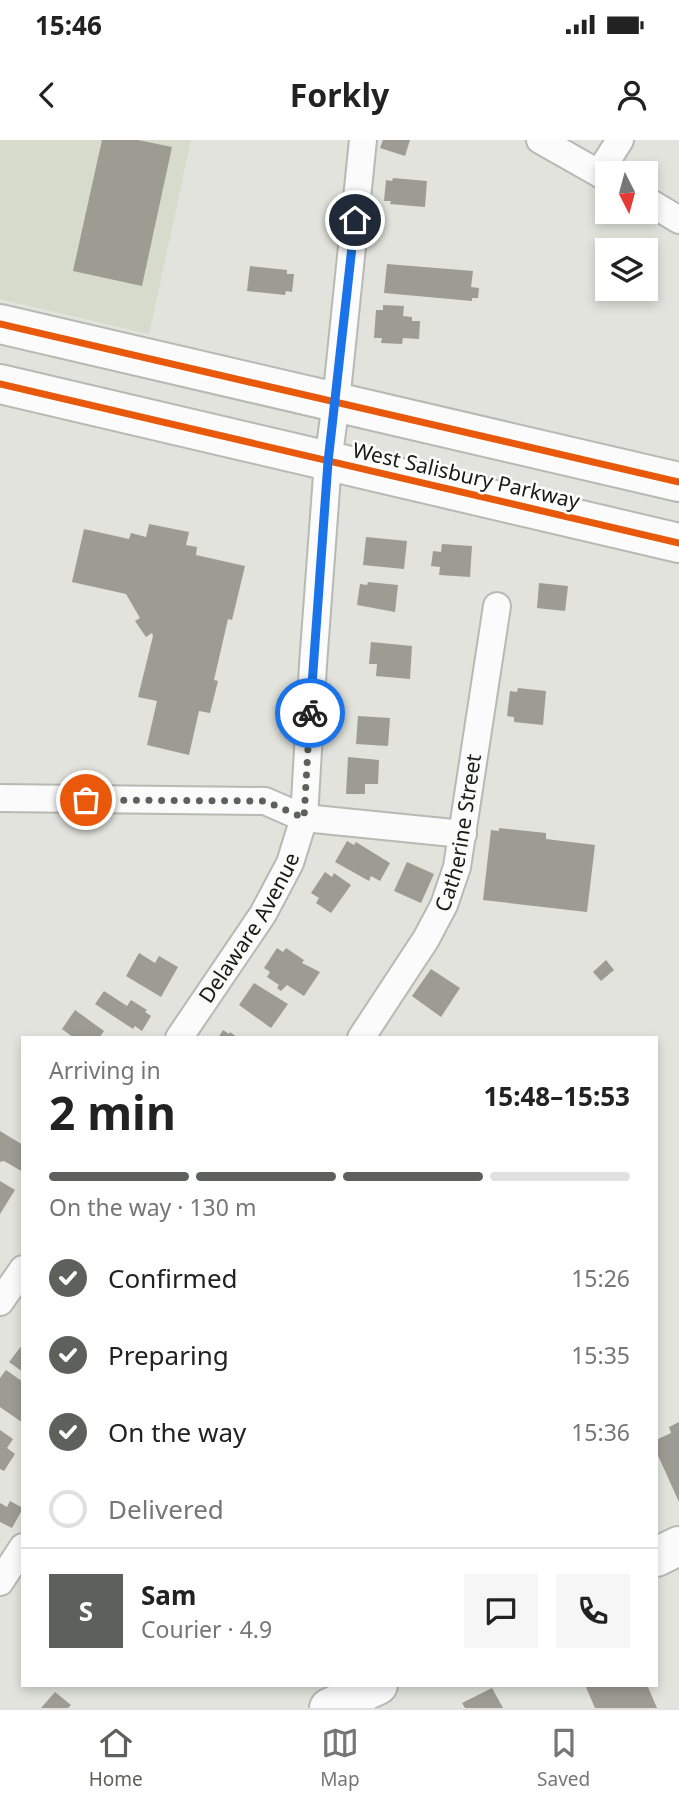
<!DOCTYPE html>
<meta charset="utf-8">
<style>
:root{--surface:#fff;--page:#f6f6f6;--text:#222;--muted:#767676;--line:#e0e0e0;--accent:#5e605b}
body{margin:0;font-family:"Noto Sans",sans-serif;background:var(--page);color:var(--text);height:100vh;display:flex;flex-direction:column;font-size:26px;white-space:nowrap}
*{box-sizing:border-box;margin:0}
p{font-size:23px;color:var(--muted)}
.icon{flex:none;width:38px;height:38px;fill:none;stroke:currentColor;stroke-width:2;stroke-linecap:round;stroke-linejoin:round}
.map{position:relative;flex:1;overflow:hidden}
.details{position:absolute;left:21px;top:896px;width:637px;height:651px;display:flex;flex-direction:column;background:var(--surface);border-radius:0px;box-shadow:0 4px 10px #0003}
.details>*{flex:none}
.needle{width:46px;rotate:174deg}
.buttons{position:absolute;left:595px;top:21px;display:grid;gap:14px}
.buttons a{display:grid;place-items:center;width:63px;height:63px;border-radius:0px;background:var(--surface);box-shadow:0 4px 10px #0003;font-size:35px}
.pin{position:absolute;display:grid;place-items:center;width:60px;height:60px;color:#fff;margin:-30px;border:4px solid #fff;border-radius:50%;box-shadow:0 2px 7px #0007}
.courier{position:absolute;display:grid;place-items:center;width:70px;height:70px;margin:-35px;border:5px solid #1a73e8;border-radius:50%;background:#fff;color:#222;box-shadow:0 2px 9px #0007}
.head em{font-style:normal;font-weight:700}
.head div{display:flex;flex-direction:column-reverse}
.head{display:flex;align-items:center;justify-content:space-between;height:119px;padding:0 28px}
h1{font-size:46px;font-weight:700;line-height:52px}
.bar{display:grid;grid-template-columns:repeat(4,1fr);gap:10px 7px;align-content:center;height:84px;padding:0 28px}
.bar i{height:9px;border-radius:5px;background:var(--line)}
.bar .on{background:var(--accent)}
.bar p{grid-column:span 4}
.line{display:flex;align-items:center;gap:18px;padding:0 28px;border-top:2px solid var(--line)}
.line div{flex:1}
.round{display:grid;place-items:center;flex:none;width:74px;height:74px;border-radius:0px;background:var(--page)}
ol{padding:0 28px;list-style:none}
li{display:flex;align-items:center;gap:21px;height:77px}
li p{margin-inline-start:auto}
li .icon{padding:7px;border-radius:50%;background:var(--accent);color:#fff;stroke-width:4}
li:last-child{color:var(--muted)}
li i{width:38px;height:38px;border:4px solid var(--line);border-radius:50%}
.status{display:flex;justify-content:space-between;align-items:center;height:49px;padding:0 35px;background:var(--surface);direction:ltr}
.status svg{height:19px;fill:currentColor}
header{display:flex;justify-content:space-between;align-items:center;height:91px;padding:0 28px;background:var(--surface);font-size:32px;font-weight:700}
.tab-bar{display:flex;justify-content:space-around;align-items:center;height:98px;border-top:2px solid var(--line);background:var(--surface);font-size:19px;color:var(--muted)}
.tab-bar a{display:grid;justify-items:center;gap:4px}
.tab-bar .on{color:var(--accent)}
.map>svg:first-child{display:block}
</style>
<div class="status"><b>15:46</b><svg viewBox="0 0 49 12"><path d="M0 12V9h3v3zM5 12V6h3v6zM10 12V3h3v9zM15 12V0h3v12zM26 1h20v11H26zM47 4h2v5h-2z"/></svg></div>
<header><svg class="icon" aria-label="back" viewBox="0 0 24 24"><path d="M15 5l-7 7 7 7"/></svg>Forkly<svg class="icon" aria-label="person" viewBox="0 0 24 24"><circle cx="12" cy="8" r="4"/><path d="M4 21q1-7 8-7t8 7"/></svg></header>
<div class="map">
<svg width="679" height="1568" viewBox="0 0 679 1568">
<rect width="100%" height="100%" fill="#e1e3dc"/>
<path fill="#d6dbcc" d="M 0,0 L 191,0 L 149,194 L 0,159 Z"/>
<g fill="#9d9c93">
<path d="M 102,0 L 138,0 L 172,7 L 142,146 L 73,131 Z"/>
<path d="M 383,0 L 410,0 L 405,16 L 380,8 Z"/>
<path d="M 393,38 L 427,41 L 425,67 L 390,64 L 391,61 L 384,61 L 386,40 L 392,41 Z"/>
<path d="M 387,124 L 473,131 L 471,147 L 479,148 L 478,158 L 472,158 L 472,161 L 384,153 Z"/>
<path d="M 250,126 L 287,130 L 287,134 L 294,134 L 292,152 L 286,151 L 285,155 L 247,151 Z"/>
<path d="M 383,165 L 404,166 L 403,176 L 412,177 L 412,181 L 420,181 L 419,199 L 403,198 L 402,204 L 381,203 L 382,198 L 374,198 L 376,170 L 383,170 Z"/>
<path d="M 149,384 L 189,392 L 186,405 L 197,407 L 196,415 L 245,426 L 232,480 L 228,479 L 214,540 L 218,541 L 210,573 L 199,571 L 189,615 L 147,605 L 157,561 L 138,557 L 153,496 L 152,493 L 146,497 L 135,481 L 140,478 L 126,454 L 72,442 L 84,389 L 129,399 L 131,393 L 146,397 Z"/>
<path d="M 366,397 L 407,401 L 404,429 L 363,425 Z"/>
<path d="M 442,404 L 472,406 L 470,437 L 439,435 L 440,427 L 431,426 L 433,411 L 441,412 Z"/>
<path d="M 368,442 L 398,445 L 395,472 L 357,465 L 360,444 L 367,445 Z"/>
<path d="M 539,443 L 568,446 L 565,471 L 537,468 Z"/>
<path d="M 371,502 L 412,506 L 410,539 L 376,536 L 377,524 L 369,524 Z"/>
<path d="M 518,548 L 546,551 L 543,585 L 514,582 L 514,577 L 507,576 L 510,551 L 517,552 Z"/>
<path d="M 358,576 L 390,578 L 388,606 L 356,604 Z"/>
<path d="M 348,617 L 379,620 L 378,644 L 365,644 L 365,654 L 346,654 Z"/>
<path d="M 499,688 L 546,693 L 546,699 L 595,705 L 587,772 L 483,760 L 491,690 L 499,691 Z"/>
<path d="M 347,701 L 354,705 L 356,702 L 390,723 L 380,741 L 371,736 L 369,741 L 335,722 Z"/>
<path d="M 407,722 L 434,734 L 421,763 L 394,751 Z"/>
<path d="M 325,732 L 332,737 L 334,733 L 351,745 L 331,773 L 316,763 L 319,758 L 311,753 Z"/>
<path d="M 277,808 L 283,812 L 286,808 L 304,820 L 302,823 L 320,832 L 304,856 L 287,845 L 281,851 L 277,848 L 279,845 L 267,837 L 270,832 L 264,828 Z"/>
<path d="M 139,813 L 155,823 L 159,816 L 178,827 L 161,857 L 126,836 Z"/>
<path d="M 606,820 L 614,830 L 601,841 L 593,832 Z"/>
<path d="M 431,829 L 460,848 L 441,877 L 412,856 Z"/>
<path d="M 254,843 L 288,864 L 271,888 L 239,865 Z"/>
<path d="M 104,851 L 127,866 L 131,860 L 147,870 L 145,872 L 151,876 L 142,891 L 135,886 L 133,889 L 95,864 Z"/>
<path d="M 75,870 L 104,891 L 99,898 L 74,898 L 62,889 Z"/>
<path d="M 223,890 L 229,894 L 230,892 L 238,898 L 218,898 Z"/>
<path d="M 0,991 L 23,1005 L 23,1032 L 4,1021 L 0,1022 Z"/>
<path d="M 0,1041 L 15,1050 L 0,1074 Z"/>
<path d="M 23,1204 L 23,1232 L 9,1222 Z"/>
<path d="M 6,1230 L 23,1242 L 23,1283 L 0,1267 L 0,1238 Z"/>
<path d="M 679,1282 L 679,1362 L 656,1311 L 656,1300 L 671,1293 L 669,1287 Z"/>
<path d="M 0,1290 L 13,1299 L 7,1308 L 15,1314 L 4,1331 L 0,1329 Z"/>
<path d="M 10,1361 L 23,1368 L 12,1388 L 0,1382 L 0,1363 L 7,1367 Z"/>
<path d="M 585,1545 L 647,1545 L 657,1568 L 595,1568 Z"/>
<path d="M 492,1548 L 503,1568 L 465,1568 L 462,1563 Z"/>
<path d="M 55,1552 L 71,1565 L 68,1568 L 41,1568 Z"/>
</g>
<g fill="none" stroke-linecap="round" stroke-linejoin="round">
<defs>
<g id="street">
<path d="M 540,0 L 607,38"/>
<path d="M 599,33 L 620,0"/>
<path d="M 646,60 L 679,80"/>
<path d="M 0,658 L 265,661 L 304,678 L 463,694"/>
<path id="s1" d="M 179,898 L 263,774 L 290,723 L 304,678 L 313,525 L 328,322 L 336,262 L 363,0"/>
<path id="s2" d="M 361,898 L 426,799 L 444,765 L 457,727 L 497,466"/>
<path d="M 0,1162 L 23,1129"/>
<path d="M 0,1442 L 23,1407"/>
</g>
<g id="secondary">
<path d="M 656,1417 L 679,1406"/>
<path d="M 329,1568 L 378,1545"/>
</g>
<g id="primary">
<path d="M 0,184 L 679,342"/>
<path d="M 0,244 L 679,403"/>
</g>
</defs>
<use href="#street" stroke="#b7b9b3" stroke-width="30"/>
<use href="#secondary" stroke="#b7b9b3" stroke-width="42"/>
<use href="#primary" stroke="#b7b9b3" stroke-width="42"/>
<use href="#street" stroke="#fafbfa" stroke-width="26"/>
<use href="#secondary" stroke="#fafbfa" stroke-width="38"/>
<use href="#primary" stroke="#fafbfa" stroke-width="38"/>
<defs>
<g id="cycleway">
<path d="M 0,184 L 679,342"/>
<path d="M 0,244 L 679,403"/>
</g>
</defs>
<use href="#cycleway" stroke="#fff" stroke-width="11"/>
<use href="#cycleway" stroke="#e8590c" stroke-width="7"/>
</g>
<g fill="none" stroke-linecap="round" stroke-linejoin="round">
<path stroke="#5e605b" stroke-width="7" stroke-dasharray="0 12.6" d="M 86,660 L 265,661 L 304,678 L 310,573"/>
<path stroke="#1a73e8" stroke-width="9" d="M 310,573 L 328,322 L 355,80"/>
</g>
<g text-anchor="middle" stroke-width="5" stroke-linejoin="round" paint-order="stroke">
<g font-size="21" fill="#181a15" stroke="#fff">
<text transform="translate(466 336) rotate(13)" y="7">West Salisbury Parkway</text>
<text dy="7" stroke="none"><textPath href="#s2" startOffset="231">Catherine Street</textPath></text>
<text dy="7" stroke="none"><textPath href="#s1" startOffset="131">Delaware Avenue</textPath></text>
</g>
</g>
</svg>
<div class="buttons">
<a><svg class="needle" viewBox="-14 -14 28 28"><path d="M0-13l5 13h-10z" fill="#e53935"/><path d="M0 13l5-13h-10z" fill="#767676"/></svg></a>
<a><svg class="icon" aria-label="layers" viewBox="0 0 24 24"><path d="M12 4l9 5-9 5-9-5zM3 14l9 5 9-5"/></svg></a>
</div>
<div class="pin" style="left:86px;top:660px;background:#ea580c"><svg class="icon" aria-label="bag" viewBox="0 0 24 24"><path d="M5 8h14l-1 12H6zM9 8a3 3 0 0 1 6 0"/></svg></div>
<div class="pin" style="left:355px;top:80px;background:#1f2937"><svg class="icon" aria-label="home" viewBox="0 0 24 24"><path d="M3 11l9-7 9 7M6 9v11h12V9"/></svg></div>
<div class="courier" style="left:310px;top:573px"><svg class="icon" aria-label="bike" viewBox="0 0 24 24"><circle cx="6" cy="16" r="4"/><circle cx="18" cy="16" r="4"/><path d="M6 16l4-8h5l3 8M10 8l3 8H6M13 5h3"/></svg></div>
<section class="details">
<div class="head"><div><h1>2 min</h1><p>Arriving in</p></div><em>15:48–15:53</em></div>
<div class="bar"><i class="on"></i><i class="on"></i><i class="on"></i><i></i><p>On the way · 130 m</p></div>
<ol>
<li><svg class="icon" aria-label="check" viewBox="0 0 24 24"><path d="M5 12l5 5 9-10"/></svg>Confirmed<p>15:26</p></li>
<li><svg class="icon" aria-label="check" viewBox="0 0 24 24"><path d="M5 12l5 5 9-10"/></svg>Preparing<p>15:35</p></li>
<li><svg class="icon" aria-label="check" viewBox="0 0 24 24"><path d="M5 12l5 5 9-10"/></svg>On the way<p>15:36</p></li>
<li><i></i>Delivered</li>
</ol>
<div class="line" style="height:126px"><b class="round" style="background:var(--accent);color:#fff">S</b><div><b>Sam</b><p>Courier · 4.9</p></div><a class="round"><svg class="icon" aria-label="chat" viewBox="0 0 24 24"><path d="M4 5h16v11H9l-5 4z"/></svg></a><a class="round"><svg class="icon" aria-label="phone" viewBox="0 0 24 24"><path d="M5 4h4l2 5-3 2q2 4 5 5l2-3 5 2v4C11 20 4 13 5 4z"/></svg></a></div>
</section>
</div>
<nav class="tab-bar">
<a class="on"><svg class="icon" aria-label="home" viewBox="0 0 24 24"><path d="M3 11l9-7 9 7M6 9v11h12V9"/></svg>Home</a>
<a><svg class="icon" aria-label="map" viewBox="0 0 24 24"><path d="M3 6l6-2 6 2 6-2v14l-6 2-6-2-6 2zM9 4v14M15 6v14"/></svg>Map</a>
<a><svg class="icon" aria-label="saved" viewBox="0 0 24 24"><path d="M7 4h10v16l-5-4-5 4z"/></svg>Saved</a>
</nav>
